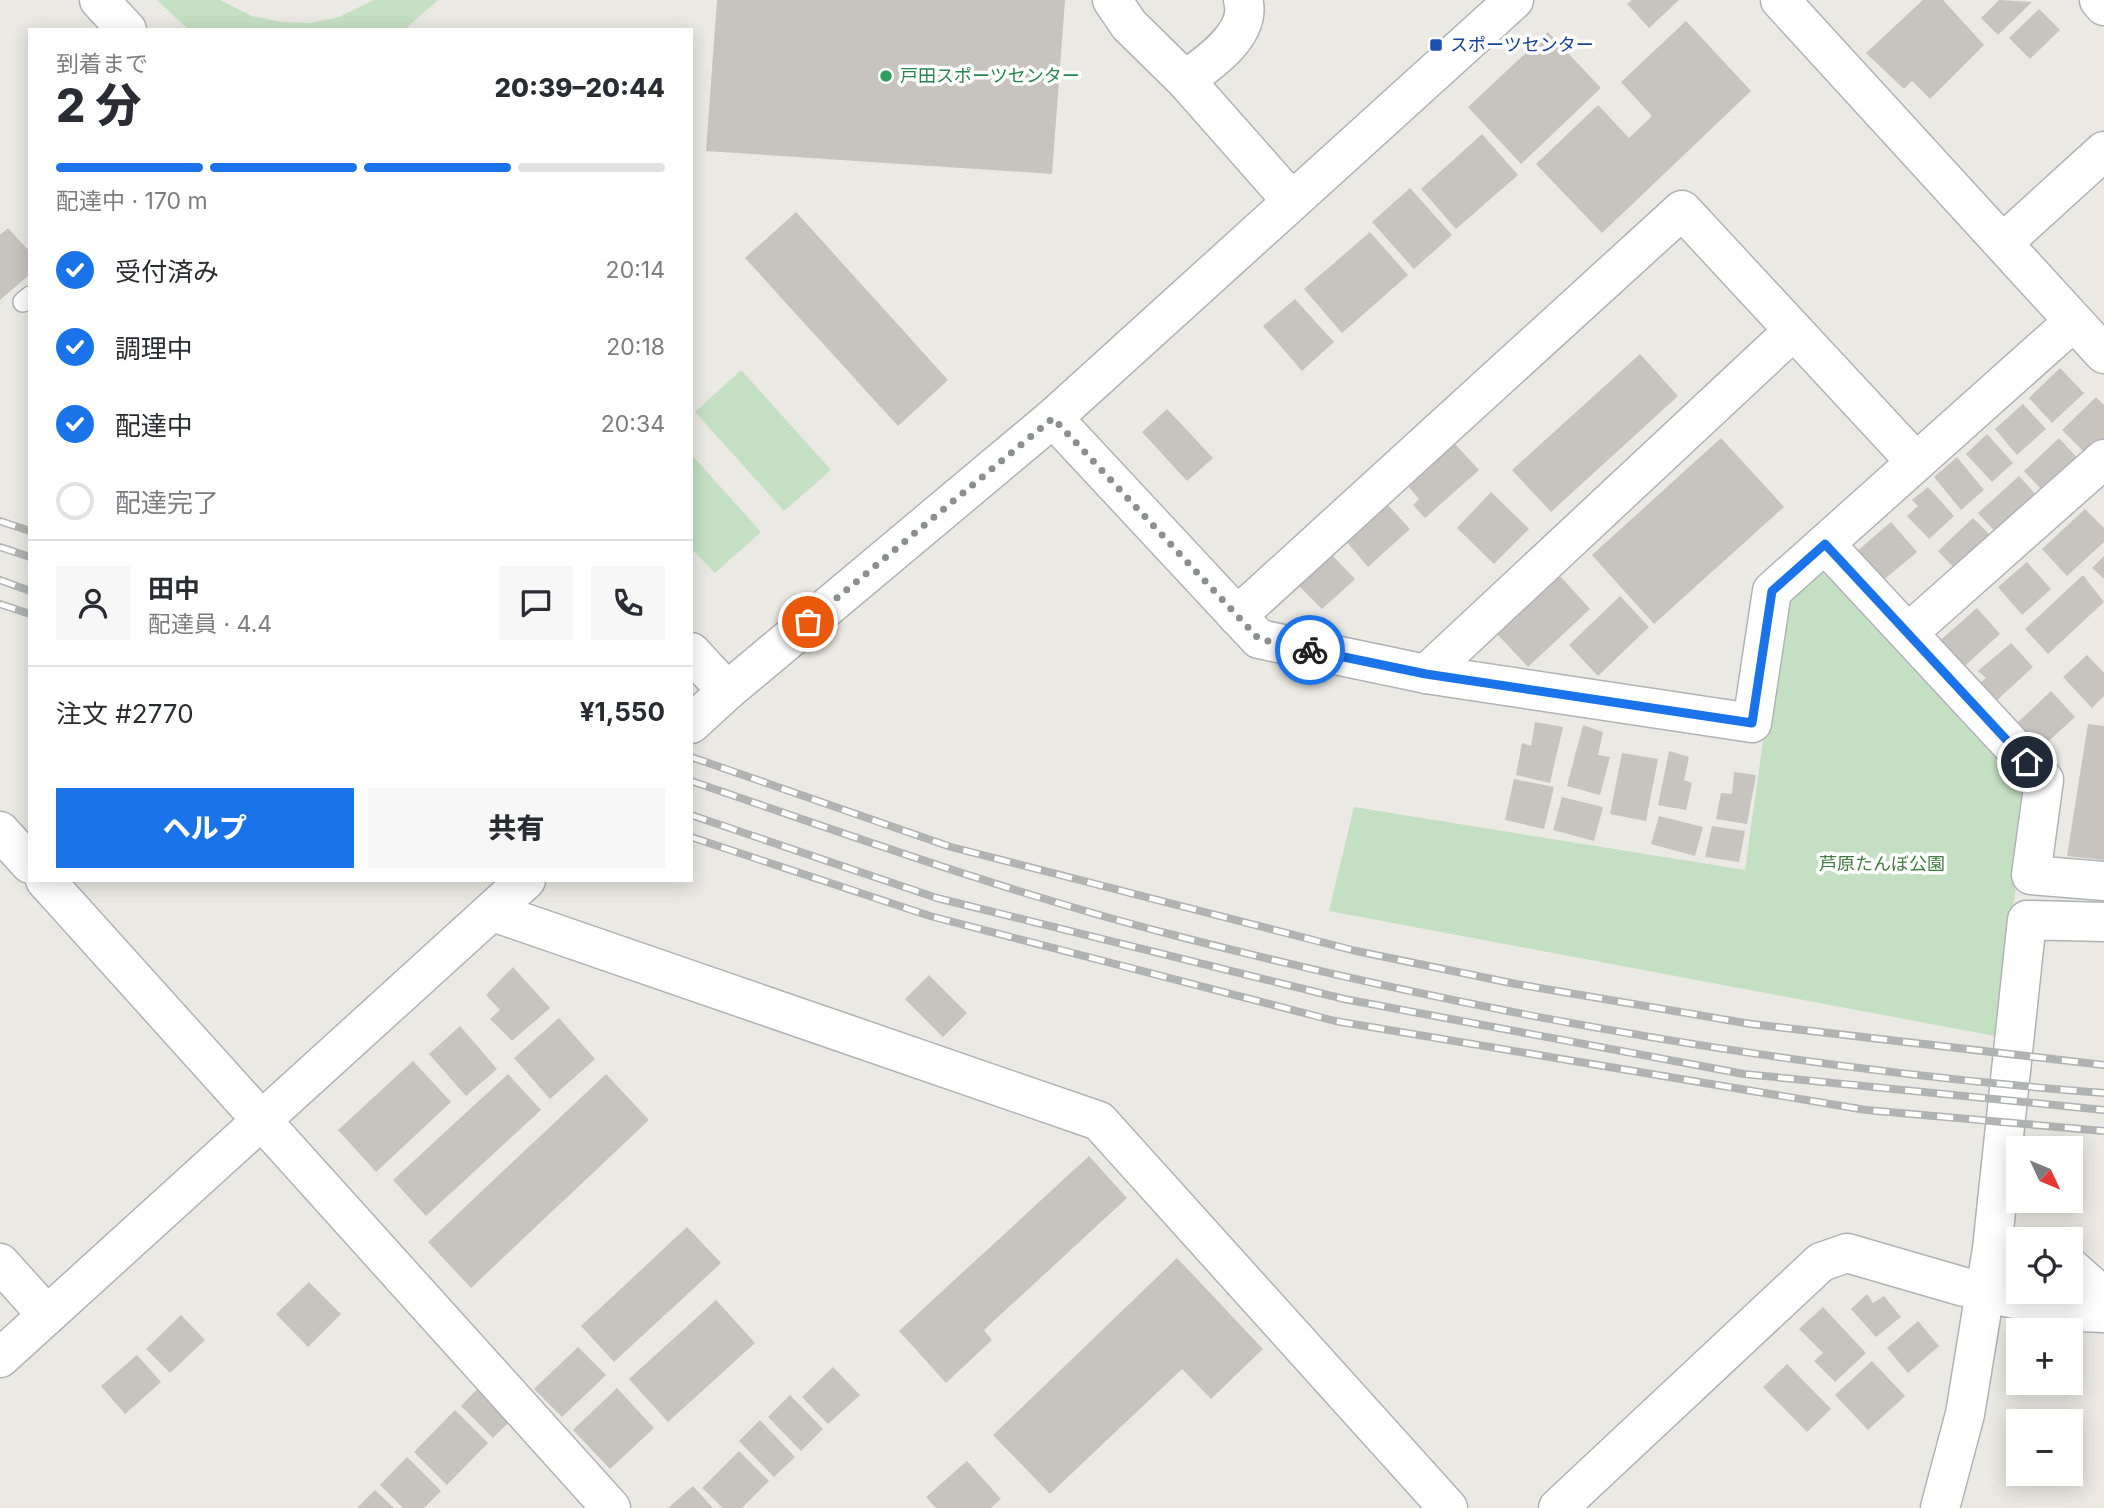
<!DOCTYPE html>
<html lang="ja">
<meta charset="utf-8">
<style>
:root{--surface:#fff;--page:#f7f7f7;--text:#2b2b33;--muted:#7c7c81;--line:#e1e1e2;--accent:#1a73e8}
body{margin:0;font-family:Inter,"Noto Sans JP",sans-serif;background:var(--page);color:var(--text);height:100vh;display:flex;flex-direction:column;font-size:26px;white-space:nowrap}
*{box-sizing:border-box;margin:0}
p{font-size:23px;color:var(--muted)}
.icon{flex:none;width:38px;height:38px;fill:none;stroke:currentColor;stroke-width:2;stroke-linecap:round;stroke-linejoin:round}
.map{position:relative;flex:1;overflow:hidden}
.drawer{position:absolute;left:28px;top:28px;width:665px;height:854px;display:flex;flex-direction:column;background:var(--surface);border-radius:0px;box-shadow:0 4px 18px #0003}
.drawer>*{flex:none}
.needle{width:46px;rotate:134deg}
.tools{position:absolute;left:2006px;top:1136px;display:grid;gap:14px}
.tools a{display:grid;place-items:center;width:77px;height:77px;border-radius:0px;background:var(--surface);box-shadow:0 4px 18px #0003;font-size:35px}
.pin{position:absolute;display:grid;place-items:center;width:60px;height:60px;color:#fff;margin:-30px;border:4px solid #fff;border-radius:50%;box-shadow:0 2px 7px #0007}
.courier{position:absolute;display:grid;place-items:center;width:70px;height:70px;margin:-35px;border:5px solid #1a73e8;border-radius:50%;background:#fff;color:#222;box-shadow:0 2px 9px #0007}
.head em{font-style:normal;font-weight:800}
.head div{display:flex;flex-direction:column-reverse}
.head{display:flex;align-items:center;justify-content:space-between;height:119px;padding:0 28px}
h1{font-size:46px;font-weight:800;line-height:52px}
.bar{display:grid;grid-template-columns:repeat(4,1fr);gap:10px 7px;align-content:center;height:84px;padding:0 28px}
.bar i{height:9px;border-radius:5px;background:var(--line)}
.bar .on{background:var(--accent)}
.bar p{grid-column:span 4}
.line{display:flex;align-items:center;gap:18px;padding:0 28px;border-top:2px solid var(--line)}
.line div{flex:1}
.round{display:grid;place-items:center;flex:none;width:74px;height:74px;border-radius:0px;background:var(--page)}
ol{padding:0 28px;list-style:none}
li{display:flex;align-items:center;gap:21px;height:77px}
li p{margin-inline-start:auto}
li .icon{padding:7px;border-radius:50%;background:var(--accent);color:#fff;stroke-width:4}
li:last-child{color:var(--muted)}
li i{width:38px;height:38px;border:4px solid var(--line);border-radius:50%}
.button{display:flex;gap:14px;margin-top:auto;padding:14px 28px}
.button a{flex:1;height:80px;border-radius:0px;background:var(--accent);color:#fff;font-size:28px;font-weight:800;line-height:80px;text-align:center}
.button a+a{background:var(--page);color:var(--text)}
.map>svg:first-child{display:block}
</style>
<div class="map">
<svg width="2104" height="1508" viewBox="0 0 2104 1508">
<rect width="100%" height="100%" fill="#ebe9e3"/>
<g fill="#c4e0c2">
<path d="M 157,0 L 220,0 L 252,16 L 281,22 L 311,23 L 339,17 L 374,0 L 438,0 L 404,30 L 189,30 Z"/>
<path d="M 741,370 L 831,470 L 784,511 L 695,412 Z"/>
<path d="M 691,454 L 761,532 L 715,573 L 691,548 Z"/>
<path d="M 1824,564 L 2029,792 L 1995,1036 L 1329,911 L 1354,807 L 1745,870 L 1782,606 Z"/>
</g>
<g fill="#c7c4bf">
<path d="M 717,0 L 1065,0 L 1052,174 L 706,151 Z"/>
<path d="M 1632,0 L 1679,0 L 1649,28 L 1627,4 Z"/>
<path d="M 1923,0 L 1943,0 L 1984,45 L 1930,99 L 1912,81 L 1904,89 L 1866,53 Z"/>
<path d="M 1999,0 L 2032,2 L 1998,35 L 1981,18 Z"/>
<path d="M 2039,9 L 2060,30 L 2030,59 L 2009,38 Z"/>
<path d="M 1686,21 L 1751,91 L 1602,233 L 1536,164 L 1598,105 L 1629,138 L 1652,116 L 1621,82 Z"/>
<path d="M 1548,32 L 1601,88 L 1521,164 L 1468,107 Z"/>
<path d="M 1482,134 L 1518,175 L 1456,229 L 1421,189 Z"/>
<path d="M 1410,188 L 1452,235 L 1414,269 L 1372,222 Z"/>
<path d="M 796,212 L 948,380 L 898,426 L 745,258 Z"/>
<path d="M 8,228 L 30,252 L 30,274 L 0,300 L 0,235 Z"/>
<path d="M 1370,232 L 1408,275 L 1342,333 L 1304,289 Z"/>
<path d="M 1295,299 L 1334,342 L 1302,371 L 1263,326 Z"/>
<path d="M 1640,354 L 1678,396 L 1551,512 L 1512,470 Z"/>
<path d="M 2060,368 L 2084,393 L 2052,423 L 2029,398 Z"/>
<path d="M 2096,397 L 2104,405 L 2104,440 L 2088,456 L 2062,430 Z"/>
<path d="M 2023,404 L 2046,429 L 2017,455 L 1995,429 Z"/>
<path d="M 1167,409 L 1213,458 L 1187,481 L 1142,432 Z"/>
<path d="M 1987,434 L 2013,463 L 1992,482 L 1966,454 Z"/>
<path d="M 1721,438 L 1784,507 L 1654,624 L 1592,555 Z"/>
<path d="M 2059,438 L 2080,461 L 2045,493 L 2024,471 Z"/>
<path d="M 1454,443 L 1479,470 L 1425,518 L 1413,505 L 1419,499 L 1407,485 Z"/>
<path d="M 1957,457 L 1984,490 L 1961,510 L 1934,477 Z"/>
<path d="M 2019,476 L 2038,497 L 1997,534 L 1978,513 Z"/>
<path d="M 1928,487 L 1954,516 L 1929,539 L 1907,516 L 1918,506 L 1912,500 Z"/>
<path d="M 1491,492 L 1529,529 L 1494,564 L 1457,528 Z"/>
<path d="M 1387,504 L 1410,529 L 1368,567 L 1346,541 Z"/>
<path d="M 2085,509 L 2104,528 L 2104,542 L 2067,576 L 2042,549 Z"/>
<path d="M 1973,518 L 1993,538 L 1957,571 L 1938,551 Z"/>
<path d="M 1891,522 L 1917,552 L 1881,582 L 1855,553 Z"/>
<path d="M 1331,554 L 1355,579 L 1322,609 L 1298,585 Z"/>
<path d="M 2104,556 L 2104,579 L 2092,568 Z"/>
<path d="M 2027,562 L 2051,589 L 2022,615 L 1998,587 Z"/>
<path d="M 2083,575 L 2104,602 L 2048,654 L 2025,629 Z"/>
<path d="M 1560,576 L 1590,609 L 1528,667 L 1497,634 Z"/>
<path d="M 1620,596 L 1649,627 L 1598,676 L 1569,645 Z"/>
<path d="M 1977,608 L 2000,634 L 1959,671 L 1936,644 Z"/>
<path d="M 2011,643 L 2033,667 L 1995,702 L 1977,685 L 1986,678 L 1978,671 Z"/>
<path d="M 2087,655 L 2104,673 L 2104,696 L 2092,708 L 2063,677 Z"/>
<path d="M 2051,691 L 2075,717 L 2041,748 L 2017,723 Z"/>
<path d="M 1535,722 L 1563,727 L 1550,783 L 1516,775 L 1522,743 L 1531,746 Z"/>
<path d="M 2088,724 L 2104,726 L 2104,860 L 2067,856 Z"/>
<path d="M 1583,725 L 1603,732 L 1598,755 L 1610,757 L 1600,795 L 1567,786 Z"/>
<path d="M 1669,751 L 1689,757 L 1684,780 L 1692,783 L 1686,810 L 1658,805 Z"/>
<path d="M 1622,753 L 1658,759 L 1646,821 L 1610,814 Z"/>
<path d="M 1734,772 L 1756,775 L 1747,824 L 1716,819 L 1721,793 L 1732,794 Z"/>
<path d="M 1514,779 L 1554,787 L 1544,829 L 1505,820 Z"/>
<path d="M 1562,797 L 1603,807 L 1594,841 L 1553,830 Z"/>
<path d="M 1659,816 L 1703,827 L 1695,856 L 1651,844 Z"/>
<path d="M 1712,826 L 1745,831 L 1739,862 L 1705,857 Z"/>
<path d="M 513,967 L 550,1008 L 512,1041 L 490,1019 L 500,1010 L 486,995 Z"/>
<path d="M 929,975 L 967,1013 L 943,1037 L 905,999 Z"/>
<path d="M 559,1018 L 595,1059 L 550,1099 L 514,1058 Z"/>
<path d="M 460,1026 L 497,1069 L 466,1096 L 429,1054 Z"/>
<path d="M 413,1061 L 451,1102 L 376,1172 L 338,1130 Z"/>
<path d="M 508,1074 L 541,1110 L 426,1216 L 393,1180 Z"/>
<path d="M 606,1074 L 649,1120 L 471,1288 L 428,1242 Z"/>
<path d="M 1089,1156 L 1127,1198 L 984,1330 L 992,1340 L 946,1383 L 899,1331 Z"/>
<path d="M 687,1227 L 721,1263 L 614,1362 L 581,1326 Z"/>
<path d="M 1177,1258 L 1263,1349 L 1211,1399 L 1182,1369 L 1050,1494 L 993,1435 Z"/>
<path d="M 309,1282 L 341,1314 L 308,1347 L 276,1314 Z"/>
<path d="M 1867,1294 L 1873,1303 L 1884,1296 L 1901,1317 L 1876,1337 L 1851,1309 Z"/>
<path d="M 716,1300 L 755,1343 L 668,1422 L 629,1379 Z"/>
<path d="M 1823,1307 L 1866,1353 L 1835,1382 L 1814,1361 L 1823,1353 L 1799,1329 Z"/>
<path d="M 181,1315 L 205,1340 L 170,1373 L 146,1349 Z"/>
<path d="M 1918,1321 L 1939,1346 L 1908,1373 L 1887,1348 Z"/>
<path d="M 578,1347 L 606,1375 L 562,1417 L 534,1389 Z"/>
<path d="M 137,1355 L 161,1382 L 125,1414 L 101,1386 Z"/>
<path d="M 1872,1361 L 1905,1396 L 1868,1430 L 1835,1395 Z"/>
<path d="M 1787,1364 L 1831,1409 L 1807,1432 L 1763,1387 Z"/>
<path d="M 833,1367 L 860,1395 L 828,1424 L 802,1397 Z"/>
<path d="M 488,1378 L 521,1410 L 493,1438 L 461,1406 Z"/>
<path d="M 617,1388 L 654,1428 L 610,1469 L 573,1430 Z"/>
<path d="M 790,1395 L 823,1429 L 801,1451 L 768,1417 Z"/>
<path d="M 455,1410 L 488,1443 L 447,1485 L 414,1452 Z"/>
<path d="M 760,1420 L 795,1457 L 774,1477 L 739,1441 Z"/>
<path d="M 739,1451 L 769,1481 L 742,1508 L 723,1508 L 702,1488 Z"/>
<path d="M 407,1457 L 441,1491 L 424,1508 L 403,1508 L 380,1485 Z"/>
<path d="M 967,1461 L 1001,1499 L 991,1508 L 936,1508 L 926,1497 Z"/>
<path d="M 693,1486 L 713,1508 L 668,1508 Z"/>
<path d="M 375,1490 L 394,1508 L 357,1508 Z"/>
</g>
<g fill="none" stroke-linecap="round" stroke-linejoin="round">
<defs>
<path id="service" d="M 23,302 L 30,296"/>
<g id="minor">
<path d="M 99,0 L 127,30"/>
<path d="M 1112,0 L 1129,25 L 1185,80 L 1291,200"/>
<path d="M 1780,0 L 2104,354"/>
<path d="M 2099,0 L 2104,6"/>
<path d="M 1185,80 C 1208,64 1253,33 1243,0"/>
<path d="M 2004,242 L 2104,151"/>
<path d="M 1053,418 L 1259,639 L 1426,674 L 1752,723 L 1772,591 L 2073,322"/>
<path d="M 1825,544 L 2044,780 L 2031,875 L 2104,881"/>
<path d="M 1237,616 L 1682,210 L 1915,461"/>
<path d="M 1908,633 L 2104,459"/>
<path d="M 691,652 L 727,691"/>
<path d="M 1426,674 L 1793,331"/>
<path d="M 691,724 L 727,691 L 1053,418 L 1514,0"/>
<path d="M 0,831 L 30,864"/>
<path d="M 45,880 L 611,1508"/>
<path d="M 493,912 L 1099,1121 L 1448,1508"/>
<path d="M 0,1263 L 47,1315"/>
<path d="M 2070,1267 L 2096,1290 L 2104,1308"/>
<path d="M 2000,1296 L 2077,1312 L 2104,1313"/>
<path d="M 0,1358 L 526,880"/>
<path d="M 1558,1508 L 1821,1262 L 1847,1253 L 1964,1287"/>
<path d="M 1940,1508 L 1965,1414 L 1992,1249 L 2027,920 L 2104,922"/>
</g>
</defs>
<use href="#service" stroke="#b0b3b6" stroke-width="22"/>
<use href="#minor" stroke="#b0b3b6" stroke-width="41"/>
<use href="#service" stroke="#fff" stroke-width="19"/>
<use href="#minor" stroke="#fff" stroke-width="38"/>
<defs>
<g id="rail">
<path d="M 0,521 L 30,531"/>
<path d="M 0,547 L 30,557"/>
<path d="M 0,580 L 30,591"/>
<path d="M 0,604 L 30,614"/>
<path d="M 691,757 L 951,847 L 1356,951 L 1516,984 L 1751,1024 L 2104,1065"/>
<path d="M 691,781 C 852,836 1012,894 1177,936 C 1480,1014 1792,1069 2104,1093"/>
<path d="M 691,815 L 937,898 L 1344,999 L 1744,1074 L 2104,1110"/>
<path d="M 691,837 L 930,916 L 1335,1021 L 1866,1110 L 2104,1131"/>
</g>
</defs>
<use href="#rail" stroke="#b1b2b2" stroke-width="8"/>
<use href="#rail" stroke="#fff" stroke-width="5" stroke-dasharray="16" stroke-linecap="butt"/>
</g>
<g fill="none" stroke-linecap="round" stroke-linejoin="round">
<path stroke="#8d8f8e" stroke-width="7" stroke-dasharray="0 12.6" d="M 808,622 L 1053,418 L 1259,639 L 1310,650"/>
<path stroke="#1a73e8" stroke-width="9" d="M 1310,650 L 1426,674 L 1752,723 L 1772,591 L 1825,544 L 2027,762"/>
</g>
<rect fill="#1a4fb4" stroke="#fff" stroke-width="2.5" x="1429" y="38" width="14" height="14" rx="3.5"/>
<circle fill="#2e9e5b" stroke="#fff" stroke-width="2.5" cx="886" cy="76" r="7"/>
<g text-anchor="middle" stroke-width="7" stroke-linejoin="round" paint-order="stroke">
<g font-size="18" fill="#164399" stroke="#fff" text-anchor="start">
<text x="1450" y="51">スポーツセンター</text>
</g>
<g font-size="18" fill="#27864d" stroke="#fff" text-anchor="start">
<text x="900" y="82">戸田スポーツセンター</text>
</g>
<g font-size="18" fill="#407c3f" stroke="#fff">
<text x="1882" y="870">芦原たんぼ公園</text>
</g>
</g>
</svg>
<div class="tools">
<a><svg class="needle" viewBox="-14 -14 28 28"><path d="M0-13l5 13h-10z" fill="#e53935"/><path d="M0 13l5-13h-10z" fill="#7c7c81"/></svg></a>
<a><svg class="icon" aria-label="locate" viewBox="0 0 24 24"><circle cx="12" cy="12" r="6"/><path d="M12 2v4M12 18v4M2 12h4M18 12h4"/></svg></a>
<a>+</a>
<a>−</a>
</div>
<div class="pin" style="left:808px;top:622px;background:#ea580c"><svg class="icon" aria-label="bag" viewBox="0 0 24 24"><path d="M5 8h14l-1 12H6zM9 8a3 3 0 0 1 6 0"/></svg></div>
<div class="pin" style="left:2027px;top:762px;background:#1f2937"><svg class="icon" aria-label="home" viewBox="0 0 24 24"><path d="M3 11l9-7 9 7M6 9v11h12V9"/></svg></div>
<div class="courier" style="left:1310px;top:650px"><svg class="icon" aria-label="bike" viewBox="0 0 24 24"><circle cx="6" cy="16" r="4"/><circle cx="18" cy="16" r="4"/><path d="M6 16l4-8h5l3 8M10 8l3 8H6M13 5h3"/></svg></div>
<section class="drawer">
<div class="head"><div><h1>2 分</h1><p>到着まで</p></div><em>20:39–20:44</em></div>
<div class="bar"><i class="on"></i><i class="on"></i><i class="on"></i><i></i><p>配達中 · 170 m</p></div>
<ol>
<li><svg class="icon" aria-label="check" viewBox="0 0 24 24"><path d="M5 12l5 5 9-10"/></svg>受付済み<p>20:14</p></li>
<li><svg class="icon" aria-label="check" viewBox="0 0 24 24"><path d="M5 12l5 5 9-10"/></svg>調理中<p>20:18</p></li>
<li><svg class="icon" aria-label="check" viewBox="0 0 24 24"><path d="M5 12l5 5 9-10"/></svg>配達中<p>20:34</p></li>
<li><i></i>配達完了</li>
</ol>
<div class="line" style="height:126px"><a class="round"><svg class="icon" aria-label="person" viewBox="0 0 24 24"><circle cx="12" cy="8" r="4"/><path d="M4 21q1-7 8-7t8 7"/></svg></a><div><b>田中</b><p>配達員 · 4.4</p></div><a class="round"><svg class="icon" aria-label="chat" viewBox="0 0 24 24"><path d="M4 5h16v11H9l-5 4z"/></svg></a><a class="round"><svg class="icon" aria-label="phone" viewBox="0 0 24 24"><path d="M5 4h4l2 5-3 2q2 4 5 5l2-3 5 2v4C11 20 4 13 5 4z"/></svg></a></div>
<div class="line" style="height:91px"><div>注文 #2770</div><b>¥1,550</b></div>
<div class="button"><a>ヘルプ</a><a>共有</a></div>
</section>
</div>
